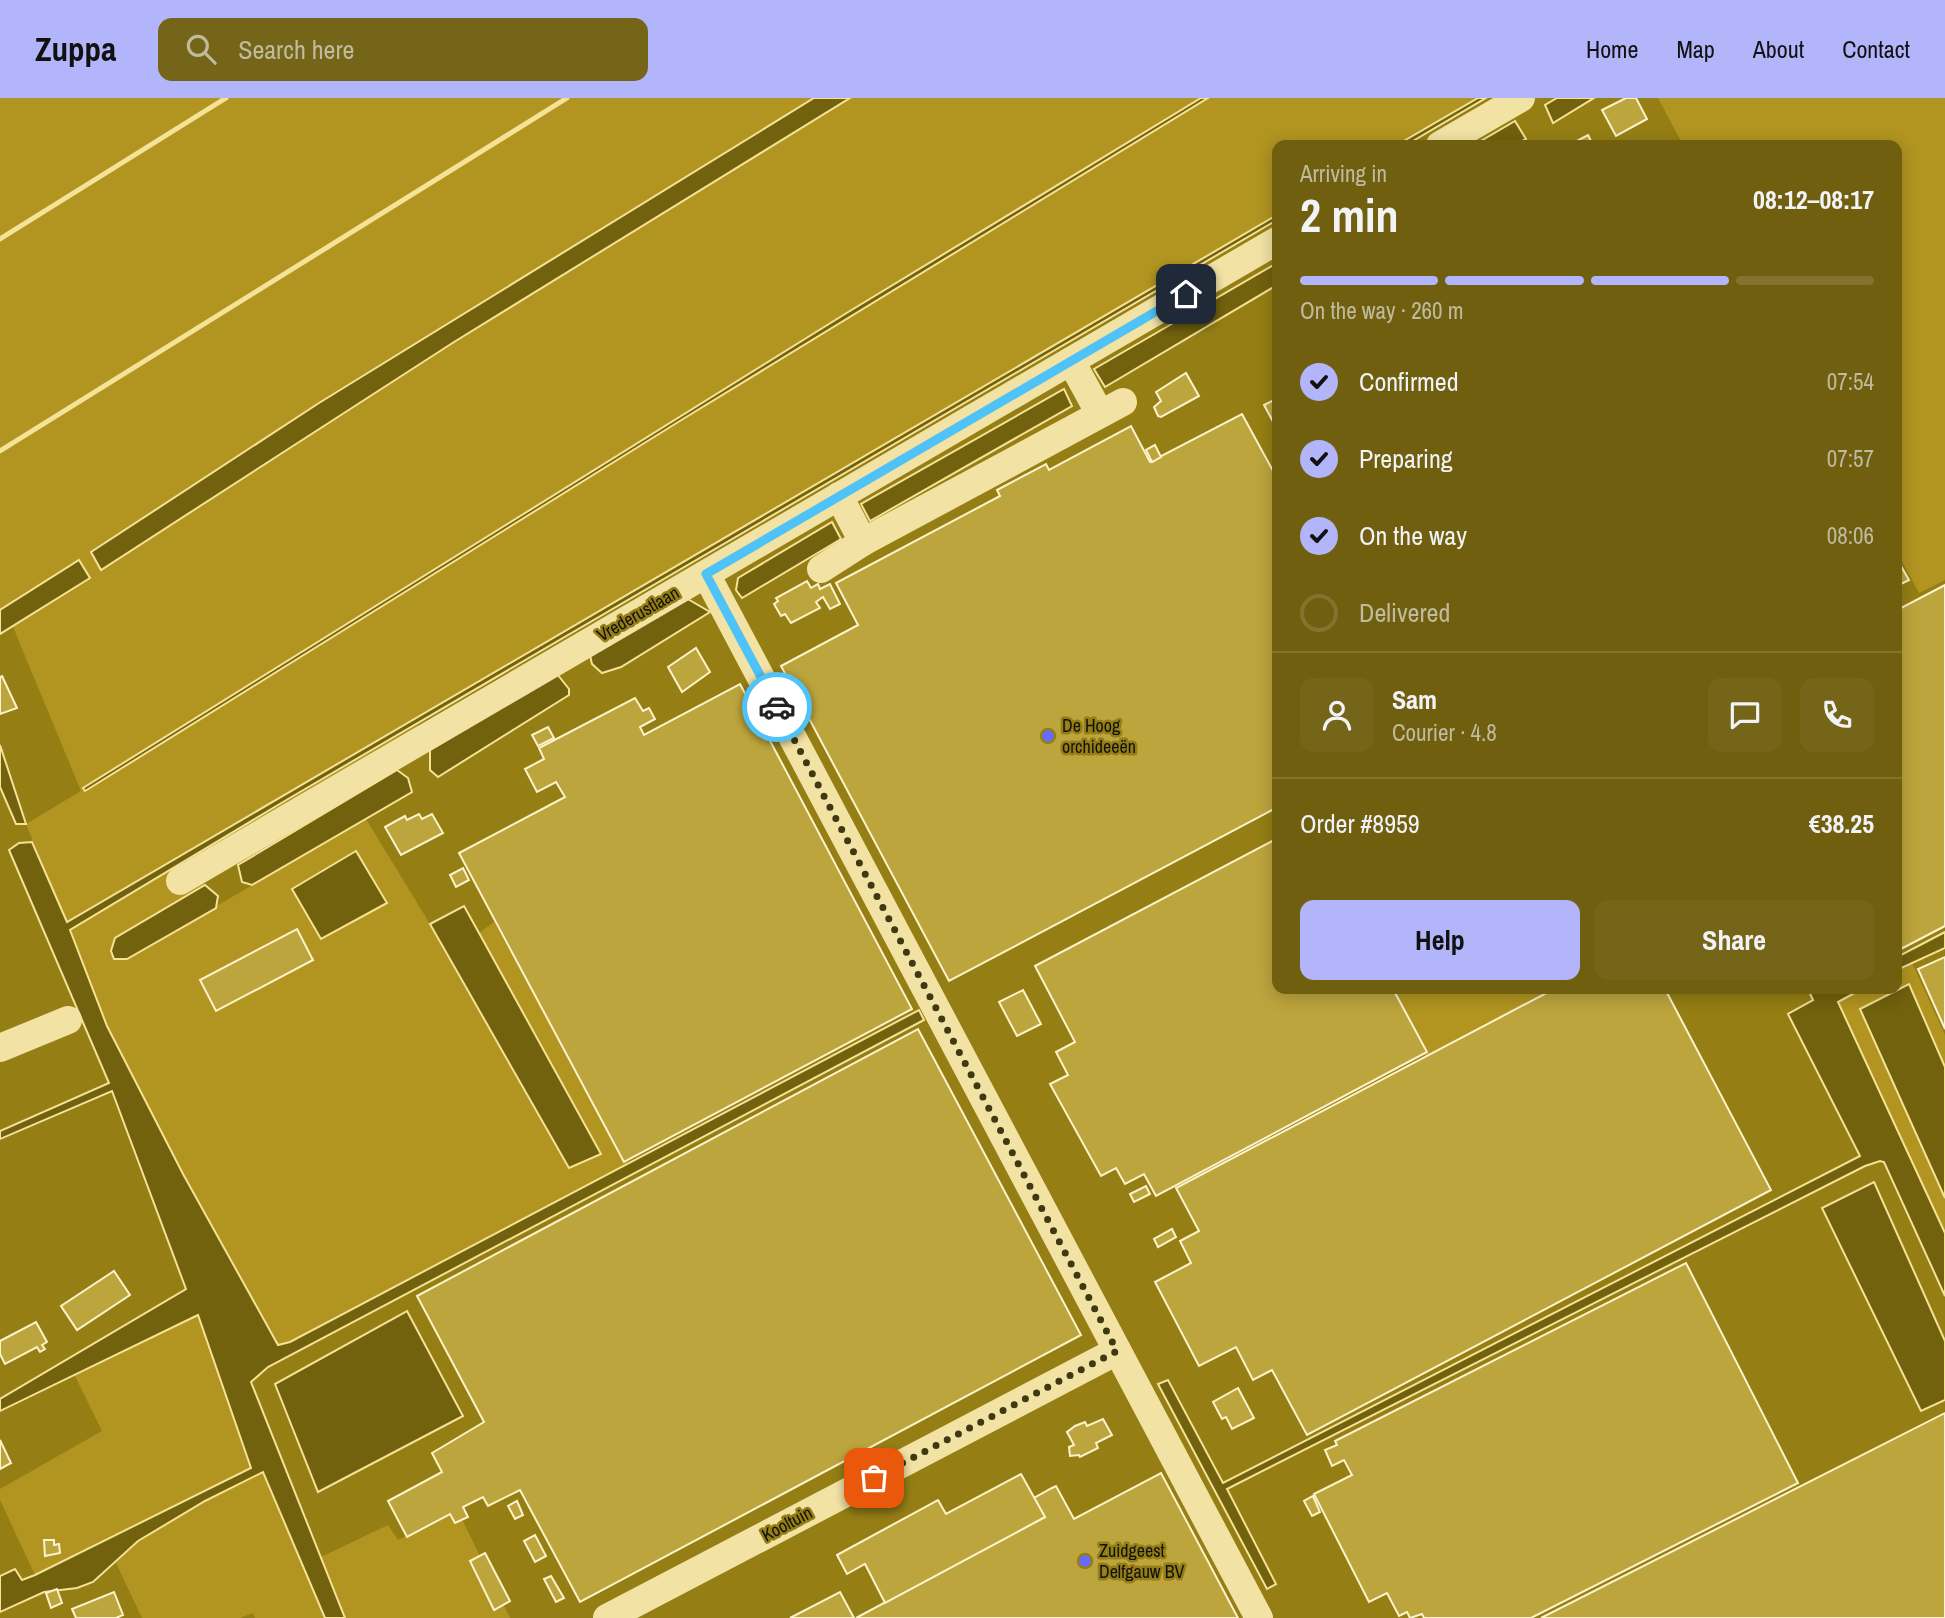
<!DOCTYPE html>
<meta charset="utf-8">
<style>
:root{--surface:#705f0f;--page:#756518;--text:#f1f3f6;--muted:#c0bb9e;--line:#82742f;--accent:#b2b5fa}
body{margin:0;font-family:"Archivo Narrow",sans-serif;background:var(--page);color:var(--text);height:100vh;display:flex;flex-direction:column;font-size:26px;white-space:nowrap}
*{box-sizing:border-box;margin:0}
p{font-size:23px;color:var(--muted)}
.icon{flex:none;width:38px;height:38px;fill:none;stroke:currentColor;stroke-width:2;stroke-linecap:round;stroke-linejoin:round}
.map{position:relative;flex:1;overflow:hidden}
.side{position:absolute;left:1272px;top:42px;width:630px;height:854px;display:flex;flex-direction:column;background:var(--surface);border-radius:14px;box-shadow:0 4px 18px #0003}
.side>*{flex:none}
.pin{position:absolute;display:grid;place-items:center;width:60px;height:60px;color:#fff;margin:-30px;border-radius:14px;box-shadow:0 4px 10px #0006}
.courier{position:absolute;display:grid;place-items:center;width:70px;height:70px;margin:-35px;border:5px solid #4fc3f7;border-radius:50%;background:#fff;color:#222;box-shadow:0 2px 9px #0007}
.overview em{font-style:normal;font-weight:700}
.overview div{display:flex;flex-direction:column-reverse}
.overview{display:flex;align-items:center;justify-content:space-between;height:119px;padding:0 28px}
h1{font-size:46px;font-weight:700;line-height:52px}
.bar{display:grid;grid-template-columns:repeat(4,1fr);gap:10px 7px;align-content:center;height:84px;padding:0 28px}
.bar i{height:9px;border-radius:5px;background:var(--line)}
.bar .current{background:var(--accent)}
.bar p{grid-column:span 4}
.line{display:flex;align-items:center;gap:18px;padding:0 28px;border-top:2px solid var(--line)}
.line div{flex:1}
.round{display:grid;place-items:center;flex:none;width:74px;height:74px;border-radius:14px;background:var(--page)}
ol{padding:0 28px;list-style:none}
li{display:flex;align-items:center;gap:21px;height:77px}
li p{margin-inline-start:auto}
li .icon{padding:7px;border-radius:50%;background:var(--accent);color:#111;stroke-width:4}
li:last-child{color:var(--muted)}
li i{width:38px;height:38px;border:4px solid var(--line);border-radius:50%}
.primary-button{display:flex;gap:14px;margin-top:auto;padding:14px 28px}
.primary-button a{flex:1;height:80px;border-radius:14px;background:var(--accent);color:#111;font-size:28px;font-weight:700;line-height:80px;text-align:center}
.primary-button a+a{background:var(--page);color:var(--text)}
header{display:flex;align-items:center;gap:42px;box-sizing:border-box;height:98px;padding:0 35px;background:var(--accent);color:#111}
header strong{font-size:33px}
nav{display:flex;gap:38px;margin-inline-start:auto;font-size:24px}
.search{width:490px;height:63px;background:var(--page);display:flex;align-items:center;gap:18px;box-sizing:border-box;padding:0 24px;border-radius:14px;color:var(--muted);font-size:26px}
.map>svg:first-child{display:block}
</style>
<header>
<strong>Zuppa</strong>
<div class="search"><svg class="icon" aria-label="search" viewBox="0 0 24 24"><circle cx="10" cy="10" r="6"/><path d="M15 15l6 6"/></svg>Search here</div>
<nav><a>Home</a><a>Map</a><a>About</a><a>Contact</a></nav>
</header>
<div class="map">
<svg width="1945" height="1520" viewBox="0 0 1945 1520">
<rect width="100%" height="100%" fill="#957f14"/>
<g fill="#b19520">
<path d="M 0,0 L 814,0 L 319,305 L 91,454 L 102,472 L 454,244 L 850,0 L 1478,0 L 1397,47 L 1278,47 L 1277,117 L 67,826 L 26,726 L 81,693 L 13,529 L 90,480 L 78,462 L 0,512 Z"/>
<path d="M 1658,0 L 1945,0 L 1945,482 L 1919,495 L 1897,454 L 1897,47 L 1683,47 Z"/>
<path d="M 418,627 L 422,635 L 201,779 L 205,787 L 115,840 L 114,860 L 127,860 L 366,721 L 430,826 L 569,1069 L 601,1055 L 479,835 L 494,824 L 628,1066 L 290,1244 L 278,1247 L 183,1076 L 107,928 L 69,833 L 288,701 Z"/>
<path d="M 1912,865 L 1945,937 L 1945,969 L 1909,886 L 1861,911 L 1945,1100 L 1945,1135 L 1837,904 L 1862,891 L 1897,891 L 1897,872 Z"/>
<path d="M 1389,891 L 1568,891 L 1427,961 Z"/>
<path d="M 198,1216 L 251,1371 L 35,1477 L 0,1402 L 0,1391 L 102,1333 L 74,1276 Z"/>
<path d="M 263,1374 L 325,1520 L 255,1520 L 253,1515 L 240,1520 L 142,1520 L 116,1465 L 138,1443 L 205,1403 Z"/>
<path d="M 458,1413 L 510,1520 L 345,1520 L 321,1459 L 388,1427 L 398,1442 Z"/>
</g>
<g fill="#72610d" stroke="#f5e297" stroke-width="2">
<path d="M 814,0 L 850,0 L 454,244 L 101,472 L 91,454 L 319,305 Z"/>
<path d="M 1201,0 L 1208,0 L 683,321 L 85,693 L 83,690 L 845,216 Z"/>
<path d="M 1478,0 L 1486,0 L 1406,47 L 1397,47 Z"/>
<path d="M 1557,0 L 1594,0 L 1553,25 L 1545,7 Z"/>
<path d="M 1515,23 L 1526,41 L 1515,47 L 1474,47 Z"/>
<path d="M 1277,117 L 1277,122 L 288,701 L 70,832 L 107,928 L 183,1076 L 278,1247 L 290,1244 L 919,912 L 924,922 L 268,1269 L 251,1284 L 345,1520 L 325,1520 L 263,1374 L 205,1403 L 138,1443 L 93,1484 L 77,1490 L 44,1494 L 0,1514 L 0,1478 L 15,1471 L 22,1482 L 35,1477 L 251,1370 L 198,1217 L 0,1313 L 0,1301 L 186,1191 L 112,993 L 0,1041 L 0,1033 L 109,985 L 9,752 L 19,745 L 32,744 L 67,824 Z"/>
<path d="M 1277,165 L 1277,187 L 1105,289 L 1094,271 Z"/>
<path d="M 1064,291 L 1072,308 L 870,423 L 861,406 Z"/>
<path d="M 832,424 L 841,441 L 742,500 L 736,492 L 738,480 Z"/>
<path d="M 79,462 L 90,480 L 0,536 L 0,512 Z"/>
<path d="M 686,500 L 710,514 L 621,569 L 602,575 L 592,566 L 590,557 Z"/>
<path d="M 557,576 L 569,591 L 569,597 L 438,679 L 430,672 L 430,652 Z"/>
<path d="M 0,647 L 26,726 L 16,726 L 0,689 Z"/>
<path d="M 397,672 L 408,680 L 412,694 L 252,787 L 242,784 L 238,767 Z"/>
<path d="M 356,753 L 387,805 L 321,841 L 292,791 Z"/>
<path d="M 205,787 L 218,798 L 216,810 L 127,861 L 114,861 L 111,853 L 115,840 Z"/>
<path d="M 464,808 L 479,835 L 601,1056 L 569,1070 L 430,826 Z"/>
<path d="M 1945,834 L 1945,850 L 1897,872 L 1897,859 Z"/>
<path d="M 1909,886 L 1945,969 L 1945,1100 L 1860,911 Z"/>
<path d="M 1808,891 L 1823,891 L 1826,895 L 1834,891 L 1862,891 L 1838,904 L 1945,1135 L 1945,1198 L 1884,1064 L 1880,1063 L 1865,1068 L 1227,1391 L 1276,1486 L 1267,1491 L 1158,1286 L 1168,1282 L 1223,1385 L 1860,1058 L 1788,916 L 1813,902 Z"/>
<path d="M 1874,1084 L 1945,1243 L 1945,1302 L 1921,1313 L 1822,1110 Z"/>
<path d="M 407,1213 L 463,1318 L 318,1394 L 275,1286 Z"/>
</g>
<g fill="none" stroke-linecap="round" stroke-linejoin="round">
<g stroke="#f5e297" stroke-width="5">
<path d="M 0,141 L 226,0"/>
<path d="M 0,353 L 567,0"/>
</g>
</g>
<g fill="#bda53d" stroke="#fcf3cc" stroke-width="2">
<path d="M 1626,0 L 1636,0 L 1647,21 L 1616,38 L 1602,12 Z"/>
<path d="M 1588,37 L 1593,47 L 1569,47 Z"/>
<path d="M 1186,275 L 1199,298 L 1161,319 L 1158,318 L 1154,309 L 1161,303 L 1156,294 Z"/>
<path d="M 1278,300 L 1278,333 L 1264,307 Z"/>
<path d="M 1242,316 L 1278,382 L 1278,709 L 949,883 L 781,568 L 858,527 L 836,485 L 1000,398 L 997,392 L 1046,366 L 1049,372 L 1131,328 L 1150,364 Z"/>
<path d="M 1155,347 L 1161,359 L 1152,364 L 1146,352 Z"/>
<path d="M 1897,461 L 1909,482 L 1897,488 Z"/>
<path d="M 807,483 L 811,490 L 818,486 L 820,491 L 830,486 L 840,506 L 830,511 L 823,499 L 816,504 L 820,510 L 791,525 L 785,516 L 781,518 L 774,506 L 778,503 L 776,500 Z"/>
<path d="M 1945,487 L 1945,828 L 1897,853 L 1897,512 Z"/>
<path d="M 696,550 L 710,574 L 682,594 L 668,569 Z"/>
<path d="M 2,578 L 17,610 L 0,616 L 0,579 Z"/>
<path d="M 740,586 L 912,911 L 624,1064 L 459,755 L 565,699 L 556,684 L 537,694 L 525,671 L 544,661 L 539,650 L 635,600 L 643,613 L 649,610 L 655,621 L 640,629 L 644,637 Z"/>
<path d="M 548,629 L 554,640 L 538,648 L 532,637 Z"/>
<path d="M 419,716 L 422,721 L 432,716 L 443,735 L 401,757 L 385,729 L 405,718 L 407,722 Z"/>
<path d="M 1278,740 L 1278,891 L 1393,891 L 1427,954 L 1156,1098 L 1144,1076 L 1125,1086 L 1116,1070 L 1101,1078 L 1050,986 L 1068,977 L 1056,954 L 1075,944 L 1035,868 Z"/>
<path d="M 463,770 L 469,782 L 456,789 L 450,777 Z"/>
<path d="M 297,831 L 313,862 L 216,913 L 200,882 Z"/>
<path d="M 1945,859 L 1945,931 L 1918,871 Z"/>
<path d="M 1554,891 L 1665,891 L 1771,1092 L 1307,1337 L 1272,1272 L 1253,1282 L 1236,1249 L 1199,1268 L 1155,1184 L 1191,1165 L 1180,1143 L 1199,1133 L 1176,1090 Z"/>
<path d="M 1023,892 L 1041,926 L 1017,938 L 999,904 Z"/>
<path d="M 918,931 L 1081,1237 L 580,1504 L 520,1392 L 488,1408 L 483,1399 L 463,1409 L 468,1419 L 455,1425 L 450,1416 L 407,1439 L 388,1403 L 442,1374 L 432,1355 L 484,1324 L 417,1198 Z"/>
<path d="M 1146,1088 L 1150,1096 L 1134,1104 L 1130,1096 Z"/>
<path d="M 1172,1131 L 1176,1139 L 1158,1149 L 1154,1141 Z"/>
<path d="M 1686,1165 L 1798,1385 L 1531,1520 L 1424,1520 L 1422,1516 L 1410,1520 L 1407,1514 L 1399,1518 L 1387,1495 L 1369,1504 L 1314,1396 L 1352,1377 L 1344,1362 L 1332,1368 L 1325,1352 L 1337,1347 L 1335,1343 Z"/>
<path d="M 114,1173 L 130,1197 L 77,1232 L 61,1208 Z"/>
<path d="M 36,1224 L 47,1244 L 42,1247 L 45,1251 L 40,1254 L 37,1249 L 5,1266 L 0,1256 L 0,1243 Z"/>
<path d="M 1238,1290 L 1254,1320 L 1232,1331 L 1226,1319 L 1222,1321 L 1213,1304 Z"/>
<path d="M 1945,1315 L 1945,1520 L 1541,1520 Z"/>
<path d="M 1103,1321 L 1112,1337 L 1096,1345 L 1098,1350 L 1080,1359 L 1079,1357 L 1070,1358 L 1069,1349 L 1074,1347 L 1067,1334 L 1075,1328 L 1085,1324 L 1087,1328 Z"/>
<path d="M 0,1342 L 11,1365 L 0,1371 Z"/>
<path d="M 1161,1375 L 1238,1520 L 856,1520 L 1045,1419 L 1034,1400 L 1052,1390 L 1056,1388 L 1074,1421 Z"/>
<path d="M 1021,1376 L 1045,1419 L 885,1505 L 865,1466 L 847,1476 L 837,1457 L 938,1402 L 946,1416 Z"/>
<path d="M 1313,1398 L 1320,1414 L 1312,1418 L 1304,1403 Z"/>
<path d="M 517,1403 L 523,1417 L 515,1421 L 508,1408 Z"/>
<path d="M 535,1437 L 546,1458 L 535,1464 L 524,1443 Z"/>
<path d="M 44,1442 L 54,1442 L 54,1447 L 59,1446 L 60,1455 L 45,1458 Z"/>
<path d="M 485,1455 L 510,1503 L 494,1512 L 470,1463 Z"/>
<path d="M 551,1478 L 564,1500 L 556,1504 L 544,1481 Z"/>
<path d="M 57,1491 L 62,1505 L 51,1510 L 46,1495 Z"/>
<path d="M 114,1494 L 123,1517 L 116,1520 L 76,1520 L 72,1511 Z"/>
<path d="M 840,1494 L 854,1520 L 790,1520 Z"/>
</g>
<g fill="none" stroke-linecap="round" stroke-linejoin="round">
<g stroke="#f2e3a5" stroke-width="28">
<path d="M 1440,47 L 1521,0"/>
<path d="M 1071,263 L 1100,316"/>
<path d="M 839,398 L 863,444"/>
<path d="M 821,471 L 863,444 L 1123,304"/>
<path d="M 706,476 L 1259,1520"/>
<path d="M 180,783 L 1278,142"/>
<path d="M 0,950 L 68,922"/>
<path d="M 607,1520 L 1117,1253"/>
</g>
</g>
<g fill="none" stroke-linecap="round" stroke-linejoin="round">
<path stroke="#3f3812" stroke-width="7" stroke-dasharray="0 12.6" d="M 777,609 L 1117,1253 L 874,1380"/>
<path stroke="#4fc3f7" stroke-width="9" d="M 777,609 L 706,476 L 1186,196"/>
</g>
<g fill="#666aff" stroke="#957f14" stroke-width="2.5">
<circle cx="1048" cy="638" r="7"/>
<circle cx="1085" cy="1463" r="7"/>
</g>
<g text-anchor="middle" stroke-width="5" stroke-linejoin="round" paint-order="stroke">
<g font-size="18" fill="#111" stroke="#957f14">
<text transform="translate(638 516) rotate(-30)" y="6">Vrederustlaan</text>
<text transform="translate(787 1426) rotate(-28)" y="6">Kooltuin</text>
</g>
<g font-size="18" fill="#111" stroke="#957f14" text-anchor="start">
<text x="1062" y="634">De Hoog<tspan x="1062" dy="21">orchideeën</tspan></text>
<text x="1099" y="1459">Zuidgeest<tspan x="1099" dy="21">Delfgauw BV</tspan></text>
</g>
</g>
</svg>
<div class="pin" style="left:874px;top:1380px;background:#ea580c"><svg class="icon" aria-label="bag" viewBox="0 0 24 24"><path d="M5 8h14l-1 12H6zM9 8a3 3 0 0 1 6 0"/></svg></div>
<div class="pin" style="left:1186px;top:196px;background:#1f2937"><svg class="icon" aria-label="home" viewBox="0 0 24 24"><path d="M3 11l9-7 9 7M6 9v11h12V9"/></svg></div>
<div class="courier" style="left:777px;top:609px"><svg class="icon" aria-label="car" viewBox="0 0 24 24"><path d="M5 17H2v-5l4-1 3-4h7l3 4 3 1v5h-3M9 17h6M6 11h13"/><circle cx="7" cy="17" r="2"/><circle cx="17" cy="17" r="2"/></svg></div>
<section class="side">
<div class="overview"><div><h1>2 min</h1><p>Arriving in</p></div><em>08:12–08:17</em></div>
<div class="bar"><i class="current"></i><i class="current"></i><i class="current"></i><i></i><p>On the way · 260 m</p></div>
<ol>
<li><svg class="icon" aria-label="check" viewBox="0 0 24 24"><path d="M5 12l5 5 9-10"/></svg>Confirmed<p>07:54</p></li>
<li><svg class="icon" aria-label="check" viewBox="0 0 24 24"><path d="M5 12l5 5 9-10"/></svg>Preparing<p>07:57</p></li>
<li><svg class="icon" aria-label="check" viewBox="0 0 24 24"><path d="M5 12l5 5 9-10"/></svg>On the way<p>08:06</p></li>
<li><i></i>Delivered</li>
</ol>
<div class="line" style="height:126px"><a class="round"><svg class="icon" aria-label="person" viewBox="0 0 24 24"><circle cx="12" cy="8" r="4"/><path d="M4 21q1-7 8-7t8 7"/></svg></a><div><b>Sam</b><p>Courier · 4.8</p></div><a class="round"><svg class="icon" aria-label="chat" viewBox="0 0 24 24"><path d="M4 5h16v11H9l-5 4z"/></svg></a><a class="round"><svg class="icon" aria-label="phone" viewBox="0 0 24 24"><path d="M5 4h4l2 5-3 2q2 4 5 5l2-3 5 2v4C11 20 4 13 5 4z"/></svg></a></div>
<div class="line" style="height:91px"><div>Order #8959</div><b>€38.25</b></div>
<div class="primary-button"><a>Help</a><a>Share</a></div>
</section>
</div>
